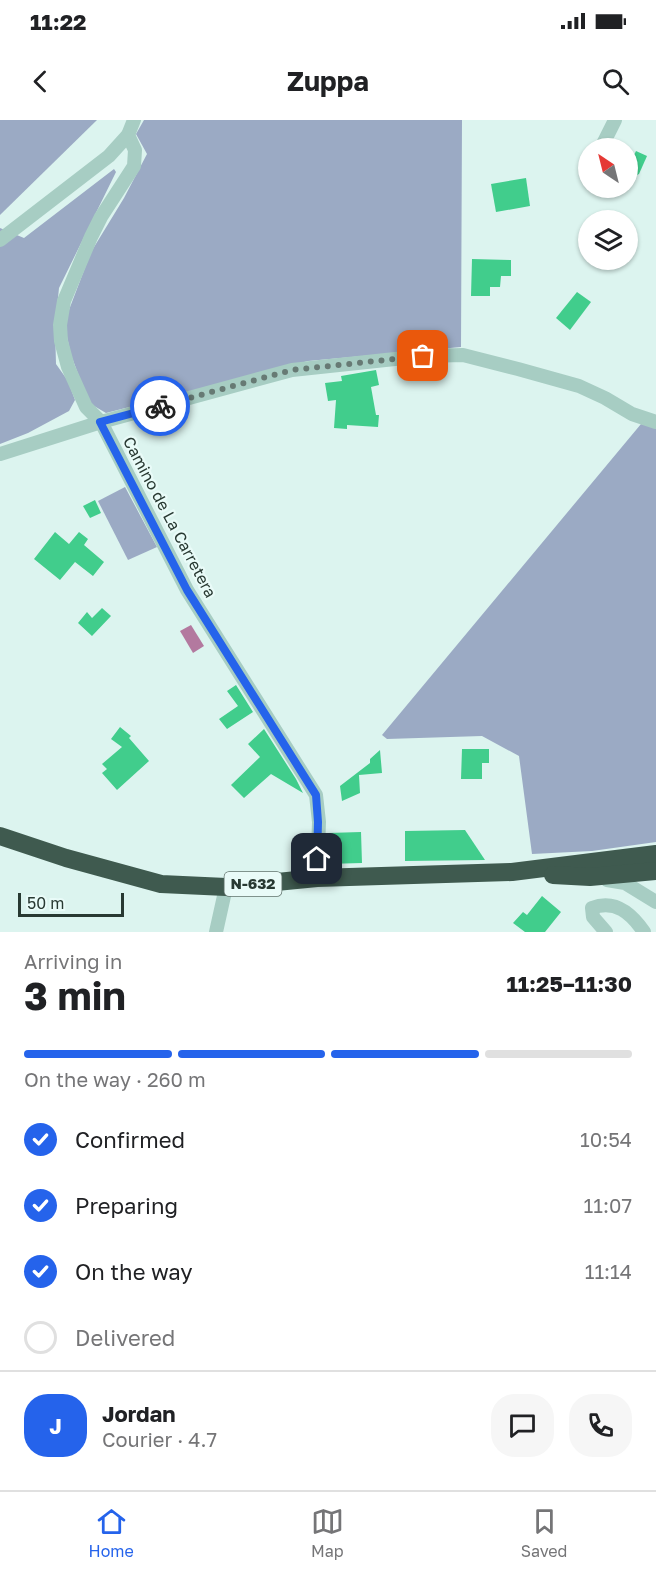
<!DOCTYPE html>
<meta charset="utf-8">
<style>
:root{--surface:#fff;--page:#f6f6f6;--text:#202124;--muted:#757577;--line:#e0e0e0;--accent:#2563eb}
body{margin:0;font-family:"Golos Text",sans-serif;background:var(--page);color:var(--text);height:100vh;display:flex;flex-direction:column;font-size:22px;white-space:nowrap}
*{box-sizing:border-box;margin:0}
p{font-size:20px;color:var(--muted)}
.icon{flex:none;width:33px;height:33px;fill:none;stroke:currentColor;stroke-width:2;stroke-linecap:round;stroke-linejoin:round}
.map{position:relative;height:812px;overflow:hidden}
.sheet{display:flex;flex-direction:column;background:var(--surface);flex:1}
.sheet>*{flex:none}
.needle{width:39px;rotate:325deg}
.controls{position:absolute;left:578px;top:18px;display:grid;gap:12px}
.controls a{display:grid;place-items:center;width:60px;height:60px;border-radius:50%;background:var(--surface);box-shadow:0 2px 4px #0004;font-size:30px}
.scale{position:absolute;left:18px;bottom:15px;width:106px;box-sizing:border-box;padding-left:6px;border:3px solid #283932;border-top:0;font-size:16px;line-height:21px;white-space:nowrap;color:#283932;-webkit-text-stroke:4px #e9fbf8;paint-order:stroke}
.pin{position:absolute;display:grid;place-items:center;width:51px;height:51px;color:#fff;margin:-26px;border-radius:12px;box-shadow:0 3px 9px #0006}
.courier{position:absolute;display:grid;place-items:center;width:60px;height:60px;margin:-30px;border:4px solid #2563eb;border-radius:50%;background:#fff;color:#222;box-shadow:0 2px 8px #0007}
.head em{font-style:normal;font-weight:700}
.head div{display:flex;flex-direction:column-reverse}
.head{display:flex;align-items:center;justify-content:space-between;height:102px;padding:0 24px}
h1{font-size:39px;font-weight:700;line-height:45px}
.bar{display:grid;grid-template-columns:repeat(4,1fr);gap:9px 6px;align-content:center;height:72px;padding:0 24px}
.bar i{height:8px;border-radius:4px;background:var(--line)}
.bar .selected{background:var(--accent)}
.bar p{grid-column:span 4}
.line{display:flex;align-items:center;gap:15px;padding:0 24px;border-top:2px solid var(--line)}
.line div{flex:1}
.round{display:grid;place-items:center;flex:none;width:63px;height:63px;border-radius:24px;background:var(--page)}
ol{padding:0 24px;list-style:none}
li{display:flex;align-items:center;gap:18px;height:66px}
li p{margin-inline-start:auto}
li .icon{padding:6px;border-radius:50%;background:var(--accent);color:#fff;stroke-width:4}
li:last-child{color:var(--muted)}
li i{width:33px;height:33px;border:3px solid var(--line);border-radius:50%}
.status{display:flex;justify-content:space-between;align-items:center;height:42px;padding:0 30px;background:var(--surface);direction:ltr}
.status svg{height:16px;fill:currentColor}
header{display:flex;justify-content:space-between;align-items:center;height:78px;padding:0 24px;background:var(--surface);font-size:27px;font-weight:700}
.tabs{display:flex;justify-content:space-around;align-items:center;height:84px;border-top:2px solid var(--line);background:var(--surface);font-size:16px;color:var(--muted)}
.tabs a{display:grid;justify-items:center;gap:3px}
.tabs .selected{color:var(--accent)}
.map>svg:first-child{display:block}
</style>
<div class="status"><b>11:22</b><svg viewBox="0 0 49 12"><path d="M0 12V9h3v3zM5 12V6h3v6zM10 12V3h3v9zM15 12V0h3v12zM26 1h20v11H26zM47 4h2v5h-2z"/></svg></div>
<header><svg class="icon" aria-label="back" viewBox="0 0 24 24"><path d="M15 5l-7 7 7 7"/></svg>Zuppa<svg class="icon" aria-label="search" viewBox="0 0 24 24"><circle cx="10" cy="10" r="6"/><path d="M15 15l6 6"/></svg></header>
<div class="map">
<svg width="656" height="812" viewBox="0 0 656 812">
<rect width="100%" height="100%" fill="#dcf4ef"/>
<g fill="#9baac4">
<path d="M 0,0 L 97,0 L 0,95 Z"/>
<path d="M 144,0 L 462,0 L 461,227 L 308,241 L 106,293 L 89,283 L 71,235 L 64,203 L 91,132 L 124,78 L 147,34 L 136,14 Z"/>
<path d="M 114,49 L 116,52 L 59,168 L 55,208 L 56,244 L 68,261 L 75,280 L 69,291 L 28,313 L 0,324 L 0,108 L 24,118 Z"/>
<path d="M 641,304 L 656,308 L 656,722 L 592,731 L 532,734 L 519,636 L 482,616 L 387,619 L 382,615 Z"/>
<path d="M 125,367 L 157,427 L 128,440 L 98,381 Z"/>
</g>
<path fill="#b3799f" d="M 191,505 L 204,526 L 193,533 L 180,511 Z"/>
<g fill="#41cd8c">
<path d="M 636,31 L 647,36 L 639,54 L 627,60 L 627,50 Z"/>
<path d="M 526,58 L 530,86 L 496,92 L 491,64 Z"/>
<path d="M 472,139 L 511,140 L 511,156 L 501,156 L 500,167 L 490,167 L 490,176 L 471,176 Z"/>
<path d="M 577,172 L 591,182 L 570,210 L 556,198 Z"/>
<path d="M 376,250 L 379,265 L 371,267 L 376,295 L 379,295 L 378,307 L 347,305 L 347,309 L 334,308 L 336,280 L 328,281 L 325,263 L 342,261 L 341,256 Z"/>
<path d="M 95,380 L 101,393 L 90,398 L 83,386 Z"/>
<path d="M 55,412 L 69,424 L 79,412 L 88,419 L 84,425 L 104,442 L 93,456 L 75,442 L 60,460 L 34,439 Z"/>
<path d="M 102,488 L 111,496 L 92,516 L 78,503 L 87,492 L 92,498 Z"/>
<path d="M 236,565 L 253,592 L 227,609 L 219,599 L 238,586 L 227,571 Z"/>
<path d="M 120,607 L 131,616 L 129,618 L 149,641 L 117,670 L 102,653 L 107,649 L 102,644 L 122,627 L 111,619 Z"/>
<path d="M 264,609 L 296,659 L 303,673 L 271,654 L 244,678 L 231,665 L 260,637 L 248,624 Z"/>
<path d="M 462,629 L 489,629 L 489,643 L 482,643 L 482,659 L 461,659 Z"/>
<path d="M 380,630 L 382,653 L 359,655 L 360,673 L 342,681 L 340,666 L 370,643 L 370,639 Z"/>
<path d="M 465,710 L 485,740 L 405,741 L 405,711 Z"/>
<path d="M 361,712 L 362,743 L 327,744 L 328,713 Z"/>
<path d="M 542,776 L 561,792 L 545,812 L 525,812 L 513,803 L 523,792 L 527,795 Z"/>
</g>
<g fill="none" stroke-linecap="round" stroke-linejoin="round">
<g stroke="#a7cdc3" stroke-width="14">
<path d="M 128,15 L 135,30 L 134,46 L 101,97 L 91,117 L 64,181 L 60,205 L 61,221 L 68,247 L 86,287 L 101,302 L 187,470 L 316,675 L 319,702 L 317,758"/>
<path d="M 601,28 L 615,0"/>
<path d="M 0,120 L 109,36 L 128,15 L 134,0"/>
<path d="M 0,334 L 101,302 L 292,250 L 423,236 L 463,235 L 518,249 L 579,266 L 605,278 L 632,294 L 656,302"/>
<path d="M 607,760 L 625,763 L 656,782"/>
<path d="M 216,812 L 226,767"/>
<path d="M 606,812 L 593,797 L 592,788 C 615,779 631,793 644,812"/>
</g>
<g stroke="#3f5a4f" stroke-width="18">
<path d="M 0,716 L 66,738 L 161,764 L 226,767 L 317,758 L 512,752 L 656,734"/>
<path d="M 553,755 L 590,757 L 656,751"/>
</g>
</g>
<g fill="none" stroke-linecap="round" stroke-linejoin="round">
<path stroke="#677a74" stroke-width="6" stroke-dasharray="0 10.8" d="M 160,286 L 292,250 L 423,236"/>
<path stroke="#2563eb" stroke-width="8" d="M 160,286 L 100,302 L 187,470 L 316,675 L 318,702 L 317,739"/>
</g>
<g text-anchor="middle" stroke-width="4.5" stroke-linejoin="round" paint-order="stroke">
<rect fill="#e9fbf8" stroke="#62736d" stroke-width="1.5" x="224.5" y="752" width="57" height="24" rx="4.5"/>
<g font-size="15" font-weight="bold" fill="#283932">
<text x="253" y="769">N-632</text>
</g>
<g font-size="16" fill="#283932" stroke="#e9fbf8">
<text transform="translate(170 397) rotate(62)" y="6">Camino de La Carretera</text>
</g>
</g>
</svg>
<div class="controls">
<a><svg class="needle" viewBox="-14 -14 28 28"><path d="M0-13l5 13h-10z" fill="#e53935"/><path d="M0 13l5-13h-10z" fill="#757577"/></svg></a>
<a><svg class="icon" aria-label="layers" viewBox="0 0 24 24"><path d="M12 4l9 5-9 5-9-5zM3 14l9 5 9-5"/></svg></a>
</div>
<div class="scale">50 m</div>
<div class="pin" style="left:423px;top:236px;background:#ea580c"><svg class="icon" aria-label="bag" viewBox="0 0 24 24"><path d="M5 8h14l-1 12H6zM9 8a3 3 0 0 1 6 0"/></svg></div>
<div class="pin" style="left:317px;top:739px;background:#1f2937"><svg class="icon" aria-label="home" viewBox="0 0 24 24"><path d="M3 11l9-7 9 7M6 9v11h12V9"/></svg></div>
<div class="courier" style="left:160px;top:286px"><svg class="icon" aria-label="bike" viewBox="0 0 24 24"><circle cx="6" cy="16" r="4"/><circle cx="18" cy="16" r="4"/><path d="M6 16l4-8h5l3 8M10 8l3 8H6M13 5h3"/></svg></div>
</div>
<section class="sheet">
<div class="head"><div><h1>3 min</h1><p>Arriving in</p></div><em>11:25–11:30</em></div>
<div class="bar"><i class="selected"></i><i class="selected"></i><i class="selected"></i><i></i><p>On the way · 260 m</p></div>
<ol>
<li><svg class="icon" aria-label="check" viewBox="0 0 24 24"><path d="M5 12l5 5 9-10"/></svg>Confirmed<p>10:54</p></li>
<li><svg class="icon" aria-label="check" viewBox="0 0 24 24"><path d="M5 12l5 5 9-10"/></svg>Preparing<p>11:07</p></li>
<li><svg class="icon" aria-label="check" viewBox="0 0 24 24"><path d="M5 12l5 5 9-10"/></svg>On the way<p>11:14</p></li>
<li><i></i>Delivered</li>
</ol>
<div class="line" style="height:108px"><b class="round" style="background:var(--accent);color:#fff">J</b><div><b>Jordan</b><p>Courier · 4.7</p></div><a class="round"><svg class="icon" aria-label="chat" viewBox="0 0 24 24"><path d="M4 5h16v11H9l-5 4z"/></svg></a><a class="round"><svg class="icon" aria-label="phone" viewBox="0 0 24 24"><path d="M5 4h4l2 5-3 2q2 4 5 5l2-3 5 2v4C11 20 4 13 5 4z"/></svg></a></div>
</section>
<nav class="tabs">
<a class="selected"><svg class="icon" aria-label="home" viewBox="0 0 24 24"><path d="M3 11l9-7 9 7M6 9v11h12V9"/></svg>Home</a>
<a><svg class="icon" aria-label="map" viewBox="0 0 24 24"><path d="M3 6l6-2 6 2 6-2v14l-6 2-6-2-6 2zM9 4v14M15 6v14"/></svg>Map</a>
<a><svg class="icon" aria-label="saved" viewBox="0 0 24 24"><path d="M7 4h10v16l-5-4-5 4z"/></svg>Saved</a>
</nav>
